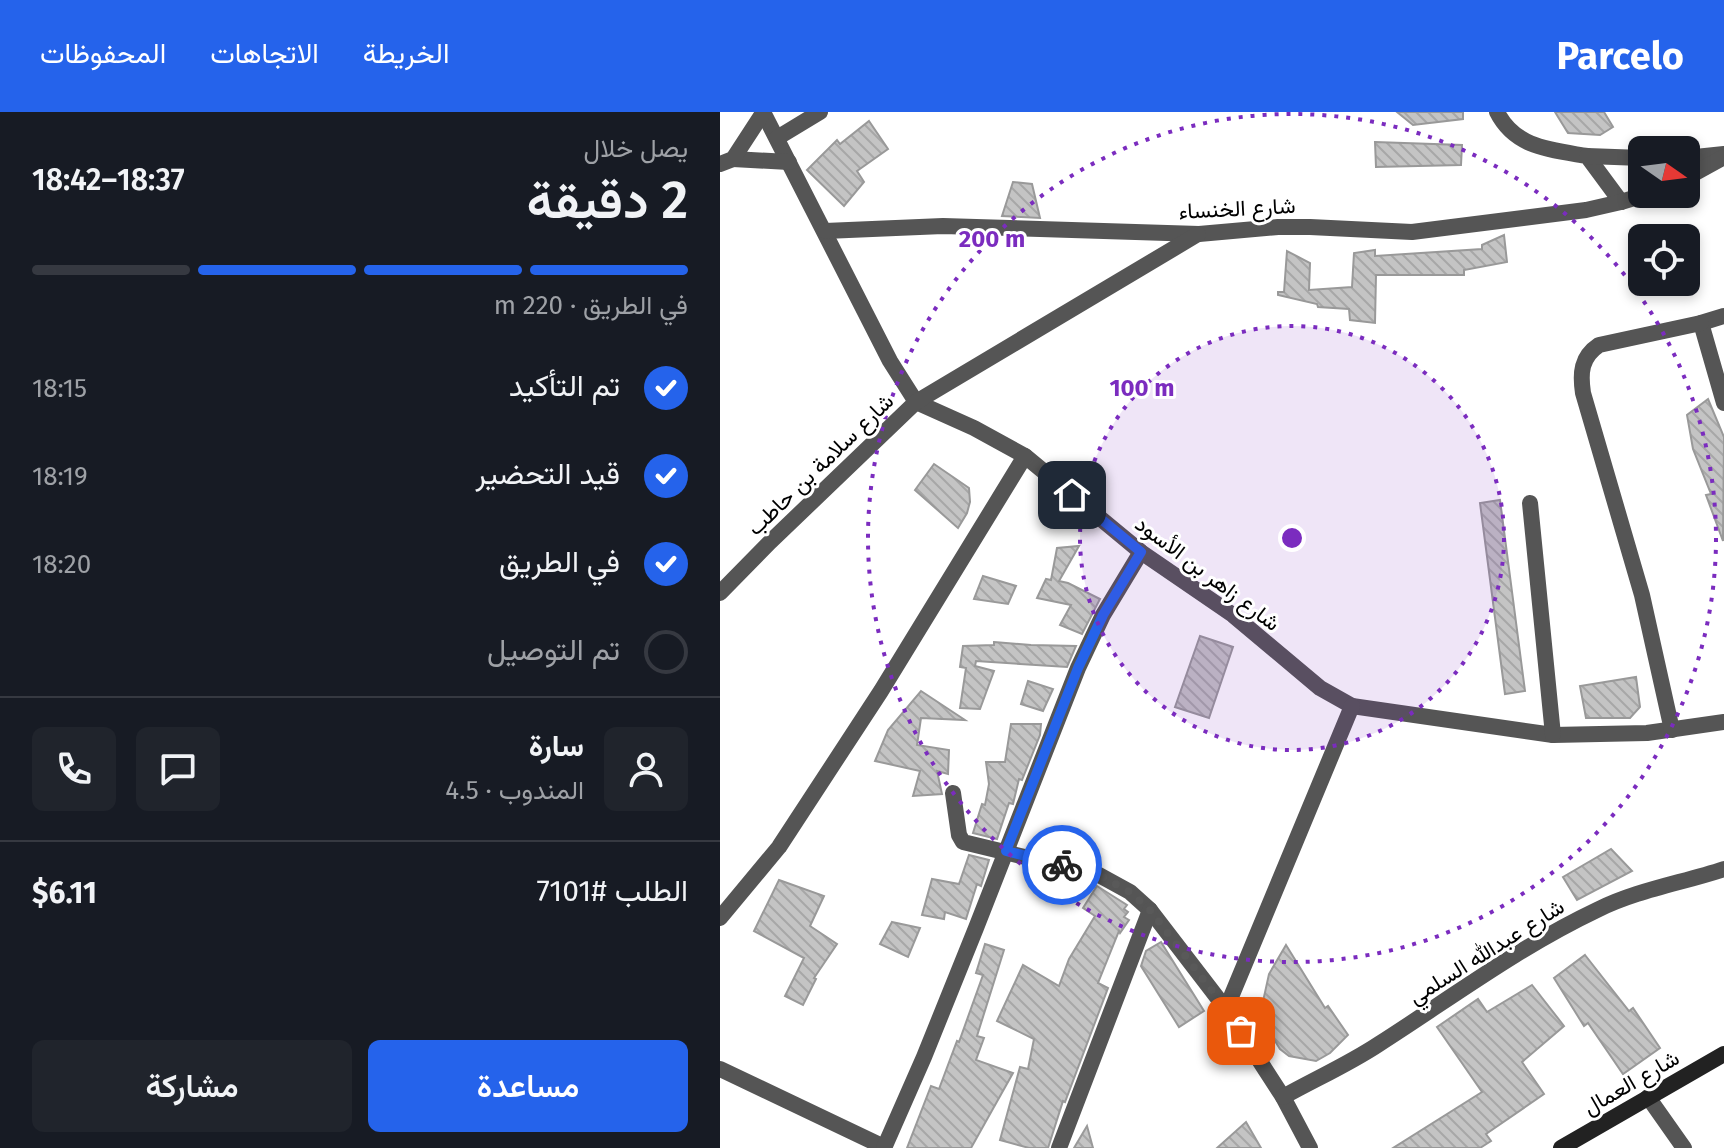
<!DOCTYPE html>
<html lang="ar">
<meta charset="utf-8">
<style>
:root{--surface:#171b24;--page:#20242c;--text:#f1f3f6;--muted:#9ea1a6;--line:#363941;--accent:#2563eb}
body{margin:0;font-family:"Fira Sans",Vazirmatn,sans-serif;background:var(--page);color:var(--text);direction:rtl;height:100vh;display:flex;flex-direction:column;font-size:30px;white-space:nowrap}
*{box-sizing:border-box;margin:0}
p{font-size:26px;color:var(--muted)}
.icon{flex:none;width:44px;height:44px;fill:none;stroke:currentColor;stroke-width:2;stroke-linecap:round;stroke-linejoin:round}
.map{position:relative;flex:1;overflow:hidden;direction:ltr}
.panel{display:flex;flex-direction:column;background:var(--surface);width:720px}
.panel>*{flex:none}
.needle{width:52px;rotate:104deg}
.controls{position:absolute;left:908px;top:24px;display:grid;gap:16px}
.controls a{display:grid;place-items:center;width:72px;height:72px;border-radius:12px;background:var(--surface);box-shadow:0 4px 12px #0003;font-size:40px}
.pin{position:absolute;display:grid;place-items:center;width:68px;height:68px;color:#fff;margin:-34px;border-radius:16px;box-shadow:0 4px 12px #0006}
.courier{position:absolute;display:grid;place-items:center;width:80px;height:80px;margin:-40px;border:6px solid #2563eb;border-radius:50%;background:#fff;color:#222;box-shadow:0 2px 10px #0007}
.summary em{font-style:normal;font-weight:600}
.summary div{display:flex;flex-direction:column-reverse}
.summary{display:flex;align-items:center;justify-content:space-between;height:136px;padding:0 32px}
h1{font-size:52px;font-weight:600;line-height:60px}
.bar{display:grid;grid-template-columns:repeat(4,1fr);gap:12px 8px;align-content:center;height:96px;padding:0 32px}
.bar i{height:10px;border-radius:6px;background:var(--line)}
.bar .current{background:var(--accent)}
.bar p{grid-column:span 4}
.line{display:flex;align-items:center;gap:20px;padding:0 32px;border-top:2px solid var(--line)}
.line div{flex:1}
.round{display:grid;place-items:center;flex:none;width:84px;height:84px;border-radius:12px;background:var(--page)}
ol{padding:0 32px;list-style:none}
li{display:flex;align-items:center;gap:24px;height:88px}
li p{margin-inline-start:auto}
li .icon{padding:8px;border-radius:50%;background:var(--accent);color:#fff;stroke-width:4}
li:last-child{color:var(--muted)}
li i{width:44px;height:44px;border:4px solid var(--line);border-radius:50%}
.cta{display:flex;gap:16px;margin-top:auto;padding:16px 32px}
.cta a{flex:1;height:92px;border-radius:12px;background:var(--accent);color:#fff;font-size:32px;font-weight:600;line-height:92px;text-align:center}
.cta a+a{background:var(--page);color:var(--text)}
header{display:flex;align-items:center;gap:48px;box-sizing:border-box;height:112px;padding:0 40px;background:var(--accent);color:#fff}
header strong{font-size:38px}
nav{display:flex;gap:44px;margin-inline-start:auto;font-size:28px}
main{display:flex;flex:1;min-height:0}
.map>svg:first-child{display:block}
</style>
<header>
<strong>Parcelo</strong>
<nav><a>الخريطة</a><a>الاتجاهات</a><a>المحفوظات</a></nav>
</header>
<main>
<div class="map">
<svg width="1004" height="1036" viewBox="0 0 1004 1036">
<defs>
<pattern id="building-back-hatch" width="6" height="6" patternUnits="userSpaceOnUse" patternTransform="scale(2)"><rect width="6" height="6" fill="#c4c4c4"/><path d="M-1 5l2 2M0 0l6 6M5-1l2 2" fill="none" stroke="#a7a7a7"/></pattern>
</defs>
<rect width="100%" height="100%" fill="#fff"/>
<g fill="url(#building-back-hatch)" stroke="#999" stroke-width="2">
<path d="M 677,0 L 743,0 L 743,7 L 693,13 Z"/>
<path d="M 835,0 L 884,0 L 893,15 L 880,23 L 848,21 Z"/>
<path d="M 149,9 L 168,37 L 137,59 L 144,70 L 124,94 L 87,58 L 117,28 L 120,32 Z"/>
<path d="M 655,30 L 742,33 L 741,53 L 656,55 Z"/>
<path d="M 293,70 L 312,72 L 320,106 L 282,104 Z"/>
<path d="M 784,123 L 787,150 L 744,158 L 744,163 L 656,163 L 655,211 L 630,208 L 629,197 L 598,195 L 597,192 L 558,183 L 558,180 L 564,180 L 567,139 L 590,151 L 589,178 L 632,175 L 634,141 L 655,138 L 655,144 L 762,137 L 762,133 Z"/>
<path d="M 988,287 L 1004,325 L 1003,429 L 986,383 L 991,382 L 973,337 L 967,303 Z"/>
<path d="M 214,352 L 249,376 L 250,390 L 247,401 L 238,416 L 195,378 Z"/>
<path d="M 780,388 L 805,579 L 785,582 L 760,391 Z"/>
<path d="M 359,434 L 339,469 L 348,471 L 380,487 L 362,522 L 340,513 L 351,493 L 317,486 L 326,467 L 331,468 L 337,436 Z"/>
<path d="M 263,464 L 296,474 L 288,492 L 254,487 Z"/>
<path d="M 480,524 L 513,535 L 489,606 L 455,595 Z"/>
<path d="M 274,530 L 311,533 L 356,534 L 347,555 L 256,549 L 255,554 L 274,559 L 260,597 L 240,596 L 246,556 L 240,555 L 243,534 L 274,533 Z"/>
<path d="M 916,565 L 920,595 L 910,606 L 866,606 L 860,574 Z"/>
<path d="M 308,569 L 333,577 L 323,599 L 301,592 Z"/>
<path d="M 201,579 L 245,608 L 201,606 L 197,633 L 229,638 L 228,662 L 217,659 L 222,682 L 193,684 L 200,659 L 155,649 L 168,618 Z"/>
<path d="M 291,612 L 321,612 L 320,623 L 302,668 L 299,667 L 293,692 L 289,691 L 277,727 L 253,721 L 262,692 L 265,693 L 269,672 L 266,650 L 285,650 Z"/>
<path d="M 891,737 L 912,759 L 857,788 L 843,765 Z"/>
<path d="M 249,743 L 269,748 L 261,774 L 257,772 L 246,807 L 225,800 L 224,807 L 202,803 L 212,767 L 239,772 Z"/>
<path d="M 59,768 L 104,784 L 90,814 L 117,832 L 94,866 L 96,867 L 83,893 L 65,884 L 84,846 L 34,819 Z"/>
<path d="M 377,774 L 407,793 L 404,797 L 408,800 L 404,805 L 409,808 L 400,821 L 399,819 L 378,871 L 388,876 L 345,990 L 343,989 L 328,1036 L 309,1036 L 280,1028 L 300,955 L 308,957 L 314,927 L 277,909 L 303,853 L 339,874 L 349,847 L 375,804 L 363,796 Z"/>
<path d="M 172,810 L 200,816 L 188,845 L 160,832 Z"/>
<path d="M 441,830 L 484,899 L 459,915 L 421,854 L 426,839 Z"/>
<path d="M 265,832 L 284,838 L 257,924 L 264,926 L 256,948 L 293,961 L 251,1036 L 187,1036 L 211,974 L 219,977 L 237,929 L 239,930 L 263,863 L 256,861 Z"/>
<path d="M 566,833 L 605,896 L 608,894 L 628,923 L 610,941 L 596,949 L 569,944 L 560,937 L 544,911 L 542,894 L 549,862 Z"/>
<path d="M 865,843 L 909,899 L 913,896 L 940,936 L 903,962 L 868,911 L 864,914 L 834,866 Z"/>
<path d="M 812,873 L 844,914 L 802,950 L 824,982 L 766,1022 L 771,1029 L 760,1036 L 673,1036 L 762,980 L 717,915 L 758,887 L 767,900 Z"/>
<path d="M 526,1010 L 541,1036 L 497,1036 Z"/>
<path d="M 367,1014 L 373,1036 L 354,1036 Z"/>
</g>
<g fill="none" stroke-linecap="round" stroke-linejoin="round">
<g stroke="#555" stroke-width="16">
<path d="M 43,0 L 170,249 L 196,290 L 254,316 L 305,344 L 421,440 L 513,503 L 600,576 L 632,594 L 833,623 L 927,621 L 1004,610"/>
<path d="M 777,0 C 795,36 831,38 867,44 L 901,90"/>
<path d="M 57,26 L 100,0"/>
<path d="M 867,44 L 922,46"/>
<path d="M 966,46 L 1004,42"/>
<path d="M 13,47 L 69,50"/>
<path d="M 0,52 L 13,47 L 43,1"/>
<path d="M 966,66 L 1004,45"/>
<path d="M 105,119 L 223,114 L 479,122 L 558,115 L 590,115 L 692,120 L 866,98 L 901,90 L 927,82"/>
<path d="M 1004,204 L 981,211 L 1004,291"/>
<path d="M 810,391 L 833,623"/>
<path d="M 0,481 L 50,430 L 196,290 L 478,122"/>
<path d="M 952,618 L 922,483 L 863,281 C 860,261 861,245 879,233 L 981,211"/>
<path d="M 233,681 L 239,723 L 243,730 L 379,763 L 410,780 L 430,798 L 506,897 L 563,985 L 590,1036"/>
<path d="M 0,806 L 59,735 L 161,579 L 305,344"/>
<path d="M 506,897 L 632,594"/>
<path d="M 0,957 L 164,1035"/>
<path d="M 563,985 C 595,967 629,952 659,932 C 731,886 799,835 877,798 C 917,778 962,771 1004,757"/>
<path d="M 928,985 L 964,1036"/>
<path d="M 164,1036 L 204,945 L 256,816 L 358,556 L 383,503 L 421,440"/>
<path d="M 339,1036 L 430,798"/>
</g>
<path stroke="#222" stroke-width="16" d="M 841,1036 L 1004,942"/>
</g>
<g fill="none" stroke-linecap="round" stroke-linejoin="round">
<path stroke="#595959" stroke-width="8" stroke-dasharray="0 14.4" d="M 342,753 L 379,763 L 410,780 L 430,798 L 506,897 L 521,919"/>
<path stroke="#2563eb" stroke-width="10" d="M 342,753 L 286,739 L 358,556 L 383,503 L 421,440 L 352,383"/>
</g>
<circle cx="572" cy="426" r="212" fill="#7b2cbf" fill-opacity=".12"/>
<g fill="none" stroke="#7b2cbf" stroke-width="4" stroke-dasharray="4 8">
<circle cx="572" cy="426" r="212"/>
<circle cx="572" cy="426" r="424"/>
</g>
<g text-anchor="middle" stroke-width="6" stroke-linejoin="round" paint-order="stroke">
<g font-size="22" fill="#000" stroke="#fff">
<text transform="translate(517 96) rotate(-3)" y="8">شارع الخنساء</text>
<text transform="translate(100 352) rotate(-44)" y="8">شارع سلامة بن حاطب</text>
<text transform="translate(488 461) rotate(37)" y="8">شارع زاهر بن الأسود</text>
<text transform="translate(766 839) rotate(-32)" y="8">شارع عبدالله السلمي</text>
<text transform="translate(911 970) rotate(-30)" y="8">شارع العمال</text>
</g>
</g>
<circle cx="572" cy="426" r="12" fill="#7b2cbf" stroke="#fff" stroke-width="4"/>
<g font-size="24" text-anchor="middle" font-weight="bold" fill="#7b2cbf" stroke="#fff" stroke-width="6" stroke-linejoin="round" paint-order="stroke">
<text x="272" y="135">200 m</text>
<text x="422" y="284">100 m</text>
</g>
</svg>
<div class="controls">
<a><svg class="needle" viewBox="-14 -14 28 28"><path d="M0-13l5 13h-10z" fill="#e53935"/><path d="M0 13l5-13h-10z" fill="#9ea1a6"/></svg></a>
<a><svg class="icon" aria-label="locate" viewBox="0 0 24 24"><circle cx="12" cy="12" r="6"/><path d="M12 2v4M12 18v4M2 12h4M18 12h4"/></svg></a>
</div>
<div class="pin" style="left:521px;top:919px;background:#ea580c"><svg class="icon" aria-label="bag" viewBox="0 0 24 24"><path d="M5 8h14l-1 12H6zM9 8a3 3 0 0 1 6 0"/></svg></div>
<div class="pin" style="left:352px;top:383px;background:#1f2937"><svg class="icon" aria-label="home" viewBox="0 0 24 24"><path d="M3 11l9-7 9 7M6 9v11h12V9"/></svg></div>
<div class="courier" style="left:342px;top:753px"><svg class="icon" aria-label="bike" viewBox="0 0 24 24"><circle cx="6" cy="16" r="4"/><circle cx="18" cy="16" r="4"/><path d="M6 16l4-8h5l3 8M10 8l3 8H6M13 5h3"/></svg></div>
</div>
<section class="panel">
<div class="summary"><div><h1>2 دقيقة</h1><p>يصل خلال</p></div><em>18:37–18:42</em></div>
<div class="bar"><i class="current"></i><i class="current"></i><i class="current"></i><i></i><p>في الطريق · 220 m</p></div>
<ol>
<li><svg class="icon" aria-label="check" viewBox="0 0 24 24"><path d="M5 12l5 5 9-10"/></svg>تم التأكيد<p>18:15</p></li>
<li><svg class="icon" aria-label="check" viewBox="0 0 24 24"><path d="M5 12l5 5 9-10"/></svg>قيد التحضير<p>18:19</p></li>
<li><svg class="icon" aria-label="check" viewBox="0 0 24 24"><path d="M5 12l5 5 9-10"/></svg>في الطريق<p>18:20</p></li>
<li><i></i>تم التوصيل</li>
</ol>
<div class="line" style="height:144px"><a class="round"><svg class="icon" aria-label="person" viewBox="0 0 24 24"><circle cx="12" cy="8" r="4"/><path d="M4 21q1-7 8-7t8 7"/></svg></a><div><b>سارة</b><p>المندوب · 4.5</p></div><a class="round"><svg class="icon" aria-label="chat" viewBox="0 0 24 24"><path d="M4 5h16v11H9l-5 4z"/></svg></a><a class="round"><svg class="icon" aria-label="phone" viewBox="0 0 24 24"><path d="M5 4h4l2 5-3 2q2 4 5 5l2-3 5 2v4C11 20 4 13 5 4z"/></svg></a></div>
<div class="line" style="height:104px"><div>الطلب #7101</div><b>$6.11</b></div>
<div class="cta"><a>مساعدة</a><a>مشاركة</a></div>
</section>
</main>
